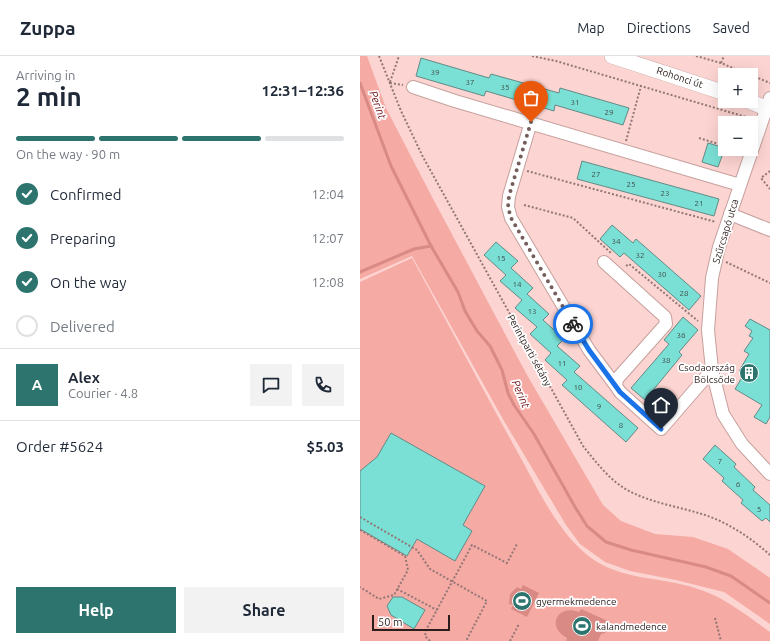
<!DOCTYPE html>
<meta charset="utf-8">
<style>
:root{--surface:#fff;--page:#f2f2f3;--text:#1f2937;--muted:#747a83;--line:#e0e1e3;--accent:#2c746d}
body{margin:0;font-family:Ubuntu,sans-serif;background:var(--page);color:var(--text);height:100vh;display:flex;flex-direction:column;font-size:15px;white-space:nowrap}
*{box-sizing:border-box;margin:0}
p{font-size:13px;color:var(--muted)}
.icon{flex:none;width:22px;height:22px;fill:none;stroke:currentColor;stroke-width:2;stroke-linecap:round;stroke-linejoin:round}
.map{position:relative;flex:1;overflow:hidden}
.sheet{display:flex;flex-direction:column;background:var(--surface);width:360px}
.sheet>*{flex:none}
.fabs{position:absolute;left:358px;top:12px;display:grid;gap:8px}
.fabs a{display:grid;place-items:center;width:40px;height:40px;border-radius:0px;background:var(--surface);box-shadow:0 4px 16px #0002;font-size:20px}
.scale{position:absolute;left:12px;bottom:10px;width:78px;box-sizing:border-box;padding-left:4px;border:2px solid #2b1d1c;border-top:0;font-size:11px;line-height:14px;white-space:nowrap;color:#2b1d1c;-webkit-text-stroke:3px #fff;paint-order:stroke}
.pin{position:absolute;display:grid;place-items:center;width:34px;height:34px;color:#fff;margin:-41px -17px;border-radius:50% 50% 50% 0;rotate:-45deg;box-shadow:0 0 4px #0007}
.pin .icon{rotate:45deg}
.courier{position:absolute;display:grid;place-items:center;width:40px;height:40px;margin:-20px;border:3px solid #1a73e8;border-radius:50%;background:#fff;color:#222;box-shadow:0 1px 5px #0007}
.head em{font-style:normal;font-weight:700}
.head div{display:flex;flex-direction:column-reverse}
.head{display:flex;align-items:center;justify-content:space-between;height:68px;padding:0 16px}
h1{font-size:26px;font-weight:700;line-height:30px}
.bar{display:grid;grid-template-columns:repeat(4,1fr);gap:6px 4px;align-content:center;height:48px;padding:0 16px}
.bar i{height:5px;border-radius:3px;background:var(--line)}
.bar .on{background:var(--accent)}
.bar p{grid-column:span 4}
.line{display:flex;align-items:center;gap:10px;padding:0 16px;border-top:1px solid var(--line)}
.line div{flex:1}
.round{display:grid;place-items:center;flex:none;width:42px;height:42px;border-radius:0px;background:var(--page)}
ol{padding:0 16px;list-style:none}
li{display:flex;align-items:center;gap:12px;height:44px}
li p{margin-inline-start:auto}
li .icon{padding:4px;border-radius:50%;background:var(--accent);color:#fff;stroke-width:4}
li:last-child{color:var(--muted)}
li i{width:22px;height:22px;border:2px solid var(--line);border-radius:50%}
.primary-button{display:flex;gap:8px;margin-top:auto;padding:8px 16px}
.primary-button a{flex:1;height:46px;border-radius:0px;background:var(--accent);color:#fff;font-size:16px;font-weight:700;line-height:46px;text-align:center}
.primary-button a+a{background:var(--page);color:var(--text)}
header{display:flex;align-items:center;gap:24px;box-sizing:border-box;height:56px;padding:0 20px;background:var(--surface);border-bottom:1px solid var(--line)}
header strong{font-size:19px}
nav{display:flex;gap:22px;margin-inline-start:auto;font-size:14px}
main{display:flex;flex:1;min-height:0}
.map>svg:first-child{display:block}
</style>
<header>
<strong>Zuppa</strong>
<nav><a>Map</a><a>Directions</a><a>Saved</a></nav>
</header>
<main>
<section class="sheet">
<div class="head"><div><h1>2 min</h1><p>Arriving in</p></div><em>12:31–12:36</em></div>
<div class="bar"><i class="on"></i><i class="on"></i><i class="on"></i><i></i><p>On the way · 90 m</p></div>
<ol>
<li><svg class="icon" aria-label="check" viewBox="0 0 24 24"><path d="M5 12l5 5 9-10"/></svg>Confirmed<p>12:04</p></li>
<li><svg class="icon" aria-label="check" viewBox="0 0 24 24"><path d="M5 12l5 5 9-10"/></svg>Preparing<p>12:07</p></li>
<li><svg class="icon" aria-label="check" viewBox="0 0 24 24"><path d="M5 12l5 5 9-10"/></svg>On the way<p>12:08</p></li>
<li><i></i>Delivered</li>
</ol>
<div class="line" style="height:72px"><b class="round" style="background:var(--accent);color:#fff">A</b><div><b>Alex</b><p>Courier · 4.8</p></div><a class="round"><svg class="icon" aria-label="chat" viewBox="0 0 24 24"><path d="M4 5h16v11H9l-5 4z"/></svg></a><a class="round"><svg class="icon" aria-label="phone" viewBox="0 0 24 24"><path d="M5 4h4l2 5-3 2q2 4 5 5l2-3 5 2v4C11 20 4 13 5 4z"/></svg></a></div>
<div class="line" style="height:52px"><div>Order #5624</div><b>$5.03</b></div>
<div class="primary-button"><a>Help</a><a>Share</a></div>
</section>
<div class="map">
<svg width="410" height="585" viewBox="0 0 410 585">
<rect width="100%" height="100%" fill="#fcd4d1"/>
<g fill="#f5aaa4">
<path d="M 0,0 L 7,0 L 26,52 L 71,139 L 167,319 L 243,449 L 261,465 L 295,478 L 333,481 L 368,493 L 410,522 L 410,568 L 364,536 L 316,524 L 270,515 L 245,506 L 220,488 L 206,469 L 144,365 L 52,200 L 0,223 Z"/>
<path d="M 52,202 C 86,264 119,326 153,388 C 175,426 197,479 234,504 C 264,524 301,521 335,532 C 363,540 386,559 410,576 L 410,585 L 0,585 L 0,226 Z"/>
</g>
<g fill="#d98a85">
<path d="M 163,529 L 179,537 L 167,561 L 151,553 L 153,549 L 149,548 L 150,538 L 157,531 L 161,533 Z"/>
<path d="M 221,553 L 250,566 L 245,577 L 241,578 L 238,585 L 206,585 L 207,582 C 186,571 197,548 219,556 Z"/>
</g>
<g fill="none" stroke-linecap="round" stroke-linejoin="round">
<g stroke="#d98a85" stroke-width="3">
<path d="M 0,27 L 31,110 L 71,190 L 98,236 L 105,255 L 117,275 L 130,290 L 142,314 L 148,337 L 154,349 L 174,378 L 215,451 L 227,470 L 246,486 L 271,494 L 346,511 L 371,520 L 410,547"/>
<path d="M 0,216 L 54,193 L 71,190"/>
</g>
</g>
<g fill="#7adfd4" stroke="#638b86">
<path d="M 61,2 L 129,22 L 131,18 L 199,37 L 200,32 L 269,52 L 263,69 L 195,49 L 194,55 L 126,35 L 124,40 L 56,20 Z"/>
<path d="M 348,87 L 365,92 L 358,111 L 342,106 Z"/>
<path d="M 222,105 L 359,143 L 354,160 L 217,123 Z"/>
<path d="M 252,169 L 273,187 L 276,183 L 341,240 L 329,254 L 264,197 L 260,201 L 240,183 Z"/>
<path d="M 136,186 L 158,205 L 151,212 L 173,232 L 167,238 L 189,258 L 183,264 L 204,283 L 197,290 L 220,310 L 214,316 L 278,372 L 266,386 L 202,329 L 207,324 L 185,304 L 191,297 L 170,278 L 177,271 L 155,252 L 162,244 L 140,225 L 146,219 L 124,199 Z"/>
<path d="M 323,261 L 338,274 L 319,296 L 322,299 L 285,344 L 271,332 L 309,288 L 304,284 Z"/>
<path d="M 390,263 L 410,274 L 410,361 L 406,368 L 394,361 L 402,349 L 375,333 L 384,318 L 379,315 L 389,298 L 384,295 L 393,282 L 389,280 L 392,275 L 385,270 Z"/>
<path d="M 31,377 L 125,430 L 103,469 L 112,475 L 95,505 L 57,483 L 47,500 L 0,473 L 0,415 L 17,401 Z"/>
<path d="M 355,389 L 376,408 L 374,411 L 395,431 L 393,434 L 410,449 L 410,466 L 406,462 L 402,465 L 381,447 L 383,444 L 362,425 L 364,422 L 343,403 Z"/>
<path d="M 33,541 L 42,541 L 65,554 L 54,573 L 31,559 L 27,550 Z"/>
</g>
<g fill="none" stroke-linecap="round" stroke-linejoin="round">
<defs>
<g id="minor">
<path d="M 53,31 L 95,45 L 380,129"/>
<path d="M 410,42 L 359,191 L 352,222 L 348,274 L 352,314 L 363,358 L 382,388 L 410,418"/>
<path d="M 171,66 L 149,140 L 148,151 L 151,162 L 229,294 L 256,330"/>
<path d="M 370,158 L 410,174"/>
<path d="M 244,206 L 305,261 L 306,268 L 257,323 L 256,330 L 260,336 L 301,373 L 352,314"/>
</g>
<g id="major">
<path d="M 252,0 L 365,37"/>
<path d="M 389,45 L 410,54"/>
</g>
</defs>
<use href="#minor" stroke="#c6a09d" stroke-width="14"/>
<use href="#major" stroke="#c6a09d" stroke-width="16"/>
<g stroke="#927775" stroke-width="2" stroke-dasharray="2 2" stroke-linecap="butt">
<path d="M 19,0 L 41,55 L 63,101 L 223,390 C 236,406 250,425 269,435 C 292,447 320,451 345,459 C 369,467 391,482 410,499"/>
<path d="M 172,0 L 196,5 L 386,61 L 390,65"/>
<path d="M 336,0 L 361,7 L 390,19"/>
<path d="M 361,7 L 364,0"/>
<path d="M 391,19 L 410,27"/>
<path d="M 30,26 L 39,0"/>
<path d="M 30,27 L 43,29"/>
<path d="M 339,82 L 365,90"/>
<path d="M 266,85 L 281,30"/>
<path d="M 374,93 L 380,95"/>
<path d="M 167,115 L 356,166"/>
<path d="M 410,115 L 401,122 L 410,133"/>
<path d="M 164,149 L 213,162 L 251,197"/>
<path d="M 366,206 L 410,227"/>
<path d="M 266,210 L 269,208 L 338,265"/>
<path d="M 0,461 L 57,494 L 70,513 L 127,545 L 106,585"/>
<path d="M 0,474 L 45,500 L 48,514 L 34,539 L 19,543 L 0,531"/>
<path d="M 37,533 L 77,554"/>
<path d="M 355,562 L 361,585"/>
<path d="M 70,585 L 65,580 L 66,574 L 112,489 L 147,507 L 157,488"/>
<path d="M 150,585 L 159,568"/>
</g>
<use href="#minor" stroke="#fff" stroke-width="12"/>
<use href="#major" stroke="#fff" stroke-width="15"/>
</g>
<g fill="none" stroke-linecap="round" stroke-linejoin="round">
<path stroke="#745d5b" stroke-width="4" stroke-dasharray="0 7.2" d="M 171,66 L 149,140 L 148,151 L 151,162 L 213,268"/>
<path stroke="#1a73e8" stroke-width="5" d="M 213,268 L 229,294 L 260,336 L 301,373"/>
</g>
<defs>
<symbol id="building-disc" viewBox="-11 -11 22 22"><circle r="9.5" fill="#2c746d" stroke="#fff"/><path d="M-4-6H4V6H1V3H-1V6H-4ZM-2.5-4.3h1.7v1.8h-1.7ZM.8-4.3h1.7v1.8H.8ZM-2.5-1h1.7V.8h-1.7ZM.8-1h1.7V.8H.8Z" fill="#fff"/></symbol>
<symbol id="stadium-disc" viewBox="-11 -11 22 22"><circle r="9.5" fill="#2c746d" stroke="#fff"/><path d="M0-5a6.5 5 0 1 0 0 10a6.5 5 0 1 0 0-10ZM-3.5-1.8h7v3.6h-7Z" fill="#fff"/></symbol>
</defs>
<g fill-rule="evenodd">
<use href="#building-disc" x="378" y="306" width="22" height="22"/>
<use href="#stadium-disc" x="151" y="534" width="22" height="22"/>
<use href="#stadium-disc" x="211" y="559" width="22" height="22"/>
</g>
<g text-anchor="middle" stroke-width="3.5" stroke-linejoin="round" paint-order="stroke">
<g font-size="8" fill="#3f4e4a">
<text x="75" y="19">39</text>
<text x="110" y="29">37</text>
<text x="145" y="34">35</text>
<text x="215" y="49">31</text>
<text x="249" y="59">29</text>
<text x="236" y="121">27</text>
<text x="271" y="131">25</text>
<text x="305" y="140">23</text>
<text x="339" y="150">21</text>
<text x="256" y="188">34</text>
<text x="280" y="202">32</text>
<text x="141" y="205">15</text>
<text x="302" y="221">30</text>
<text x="157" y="231">14</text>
<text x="324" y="240">28</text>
<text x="172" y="258">13</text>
<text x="321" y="282">36</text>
<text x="306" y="307">38</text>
<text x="202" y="310">11</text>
<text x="218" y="334">10</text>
<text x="239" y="353">9</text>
<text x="261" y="372">8</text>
<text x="360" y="408">7</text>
<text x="378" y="431">6</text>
<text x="399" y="456">5</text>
</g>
<g font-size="10" fill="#2b1d1c" stroke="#fff">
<text transform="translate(320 21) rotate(18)" y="4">Rohonci út</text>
<text transform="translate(365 175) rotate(-73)" y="4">Szűrcsapó utca</text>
<text transform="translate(170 294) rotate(61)" y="4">Perintparti sétány</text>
</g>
<g font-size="10" fill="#2b1d1c" stroke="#fff" text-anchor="start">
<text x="375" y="315" text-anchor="end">Csodaország<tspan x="375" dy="12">Bölcsőde</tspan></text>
<text x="176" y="549">gyermekmedence</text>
<text x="236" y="574">kalandmedence</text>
</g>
<g font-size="11" font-style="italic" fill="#6e1016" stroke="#fff">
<text transform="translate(18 49) rotate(70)" y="4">Perint</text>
<text transform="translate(161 338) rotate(67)" y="4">Perint</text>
</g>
</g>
</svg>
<div class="fabs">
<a>+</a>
<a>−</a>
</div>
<div class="scale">50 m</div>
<div class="pin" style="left:171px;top:66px;background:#ea580c"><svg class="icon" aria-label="bag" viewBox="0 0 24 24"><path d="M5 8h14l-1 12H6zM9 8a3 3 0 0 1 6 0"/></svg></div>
<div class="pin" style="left:301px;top:373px;background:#1f2937"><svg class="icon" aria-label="home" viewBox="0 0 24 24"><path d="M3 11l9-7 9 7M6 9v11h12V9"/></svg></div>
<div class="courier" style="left:213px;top:268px"><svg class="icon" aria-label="bike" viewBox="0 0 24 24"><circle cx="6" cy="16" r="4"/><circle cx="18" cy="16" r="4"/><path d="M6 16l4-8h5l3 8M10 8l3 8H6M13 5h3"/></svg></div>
</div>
</main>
